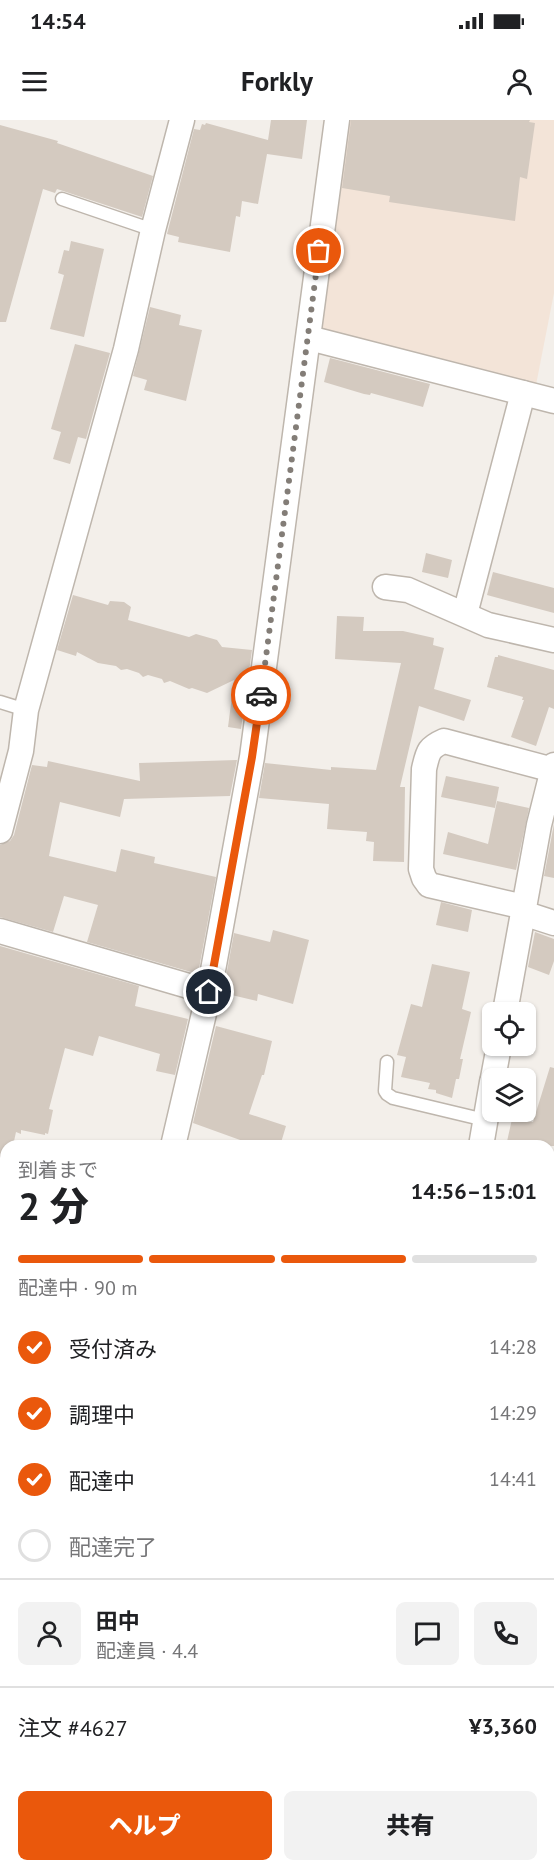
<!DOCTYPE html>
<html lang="ja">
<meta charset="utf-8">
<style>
:root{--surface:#fff;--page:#f2f2f2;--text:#202124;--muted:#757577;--line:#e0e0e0;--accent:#ea580c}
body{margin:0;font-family:"PT Sans","Noto Sans JP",sans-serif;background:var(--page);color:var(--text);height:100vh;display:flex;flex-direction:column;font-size:22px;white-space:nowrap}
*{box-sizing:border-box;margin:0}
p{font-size:20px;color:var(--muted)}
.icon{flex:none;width:33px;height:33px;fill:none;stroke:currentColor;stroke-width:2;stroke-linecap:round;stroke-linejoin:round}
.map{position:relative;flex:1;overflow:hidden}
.details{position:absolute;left:0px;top:1020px;width:555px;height:732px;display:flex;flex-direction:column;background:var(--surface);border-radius:18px 18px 0 0;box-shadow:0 2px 4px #0004}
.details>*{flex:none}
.tools{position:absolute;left:482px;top:882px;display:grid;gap:12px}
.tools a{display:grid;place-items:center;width:54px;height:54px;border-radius:9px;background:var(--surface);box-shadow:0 2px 4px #0004;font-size:30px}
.pin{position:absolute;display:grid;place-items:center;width:51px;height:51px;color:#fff;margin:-26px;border:3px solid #fff;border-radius:50%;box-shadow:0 2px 6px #0007}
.courier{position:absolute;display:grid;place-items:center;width:60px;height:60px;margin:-30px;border:4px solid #ea580c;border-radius:50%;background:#fff;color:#222;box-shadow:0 2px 8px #0007}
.summary em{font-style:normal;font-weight:800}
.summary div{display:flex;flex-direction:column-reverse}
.summary{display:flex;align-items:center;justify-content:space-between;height:102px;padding:0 18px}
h1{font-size:39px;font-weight:800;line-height:45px}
.bar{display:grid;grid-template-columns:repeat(4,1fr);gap:9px 6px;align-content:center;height:72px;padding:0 18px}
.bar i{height:8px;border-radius:4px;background:var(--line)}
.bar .on{background:var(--accent)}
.bar p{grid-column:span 4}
.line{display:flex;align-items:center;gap:15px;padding:0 18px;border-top:2px solid var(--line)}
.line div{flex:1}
.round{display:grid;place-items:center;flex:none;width:63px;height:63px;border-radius:9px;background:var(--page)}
ol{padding:0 18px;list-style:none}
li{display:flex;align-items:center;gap:18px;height:66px}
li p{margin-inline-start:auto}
li .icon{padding:6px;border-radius:50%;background:var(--accent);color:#fff;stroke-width:4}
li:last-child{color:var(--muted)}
li i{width:33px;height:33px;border:3px solid var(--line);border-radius:50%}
.button{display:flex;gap:12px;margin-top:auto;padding:12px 18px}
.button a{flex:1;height:69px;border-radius:9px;background:var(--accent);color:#fff;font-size:24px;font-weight:800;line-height:69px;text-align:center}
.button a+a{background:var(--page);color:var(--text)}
.status{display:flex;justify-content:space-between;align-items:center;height:42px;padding:0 30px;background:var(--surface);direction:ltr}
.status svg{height:16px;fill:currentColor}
header{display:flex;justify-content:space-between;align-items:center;height:78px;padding:0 18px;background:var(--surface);font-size:27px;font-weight:800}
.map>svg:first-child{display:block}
</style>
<div class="status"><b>14:54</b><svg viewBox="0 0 49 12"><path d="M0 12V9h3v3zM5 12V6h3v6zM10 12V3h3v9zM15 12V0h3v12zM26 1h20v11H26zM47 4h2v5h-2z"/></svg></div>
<header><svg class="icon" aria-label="menu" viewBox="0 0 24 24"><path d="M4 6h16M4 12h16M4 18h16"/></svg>Forkly<svg class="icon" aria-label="person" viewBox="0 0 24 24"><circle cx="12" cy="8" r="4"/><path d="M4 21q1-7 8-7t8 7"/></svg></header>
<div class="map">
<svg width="554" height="1752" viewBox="0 0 554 1752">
<rect width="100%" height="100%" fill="#f3efea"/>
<path fill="#f3e4d8" d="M 346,0 L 554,0 L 554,173 L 535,270 L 320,212 Z"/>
<path fill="#ebe2d5" d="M 361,1746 L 483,1746 L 489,1748 L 488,1752 L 359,1752 Z"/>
<path fill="#e2e0de" d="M 554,1498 L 554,1559 L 549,1558 L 549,1521 Z"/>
<g fill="#d4cac0">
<path d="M 271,0 L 307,0 L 302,39 L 267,34 L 258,84 L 242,81 L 240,97 L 236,96 L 230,132 L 178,122 L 179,117 L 167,114 L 194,9 L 200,10 L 202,4 L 205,5 L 206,3 L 268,20 Z"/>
<path d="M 351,0 L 530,0 L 529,2 L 535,3 L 527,59 L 520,57 L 515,101 L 389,82 L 390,76 L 342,68 Z"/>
<path d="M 0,5 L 58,21 L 57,23 L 153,56 L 142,97 L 57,69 L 55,73 L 43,69 L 6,202 L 0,202 Z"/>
<path d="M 71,121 L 104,129 L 84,217 L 50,209 L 64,155 L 58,153 L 64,130 L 69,131 Z"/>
<path d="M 150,187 L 181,195 L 179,205 L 202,210 L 186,281 L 144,270 L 147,260 L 133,256 Z"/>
<path d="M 75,224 L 110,233 L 86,319 L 78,317 L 70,344 L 53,339 L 61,312 L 51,309 Z"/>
<path d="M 330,238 L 430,264 L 423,287 L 371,273 L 370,275 L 364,274 L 324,262 Z"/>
<path d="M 426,433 L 452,440 L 448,458 L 422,452 Z"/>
<path d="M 493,452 L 554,468 L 554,493 L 487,475 Z"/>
<path d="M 73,475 L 108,485 L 110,481 L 124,482 L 131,487 L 128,500 L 189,517 L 196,514 L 217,520 L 222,527 L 252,530 L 241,609 L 228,607 L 234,560 L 207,573 L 192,568 L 189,569 L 170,561 L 164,563 L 162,559 L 148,555 L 143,557 L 139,553 L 127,549 L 121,550 L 116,546 L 98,543 L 77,532 L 76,536 L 57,530 Z"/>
<path d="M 337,496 L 364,497 L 363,511 L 403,511 L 434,518 L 433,525 L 444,528 L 434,569 L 471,580 L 464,601 L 419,586 L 400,667 L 405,667 L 404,742 L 373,741 L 374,722 L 366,721 L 367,712 L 327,709 L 329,684 L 259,678 L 265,643 L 331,650 L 331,647 L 376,650 L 401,543 L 335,539 Z"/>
<path d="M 498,535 L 554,550 L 554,589 L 549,587 L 536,626 L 511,617 L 524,580 L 522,580 L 523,577 L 487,567 L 495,537 L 498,537 Z"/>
<path d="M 237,640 L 230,676 L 124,679 L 120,697 L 60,682 L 51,726 L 49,736 L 116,752 L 121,729 L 155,737 L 154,743 L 216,757 L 198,854 L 87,822 L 98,785 L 64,776 L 53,812 L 0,797 L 0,725 L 10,721 L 14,715 L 32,645 L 47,647 L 48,641 L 140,661 L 139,643 Z"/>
<path d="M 446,656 L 499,667 L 495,688 L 441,677 Z"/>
<path d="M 497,681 L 529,688 L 516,750 L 443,734 L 448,712 L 488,724 Z"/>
<path d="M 554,704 L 554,758 L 544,756 Z"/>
<path d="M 441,782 L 472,790 L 468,812 L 436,805 Z"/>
<path d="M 273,810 L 309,820 L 293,884 L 258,874 L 257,881 L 223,873 L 234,813 L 270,822 Z"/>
<path d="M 535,812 L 554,819 L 554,841 L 549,855 L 528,847 Z"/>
<path d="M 0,826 L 139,866 L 135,886 L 188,899 L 175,955 L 156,951 L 160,934 L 99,916 L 93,936 L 65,928 L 49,989 L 53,990 L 48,1014 L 45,1013 L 45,1015 L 21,1010 L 21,1014 L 16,1012 L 13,1026 L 6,1026 L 6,1048 L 0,1048 Z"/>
<path d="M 432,844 L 470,852 L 462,889 L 471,892 L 460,939 L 463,939 L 459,959 L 456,959 L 452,978 L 436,973 L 436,970 L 428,969 L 430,963 L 401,957 L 406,937 L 397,935 L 411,884 L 422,887 Z"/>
<path d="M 216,906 L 272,921 L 264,955 L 262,955 L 249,994 L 286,1006 L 280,1026 L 257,1026 L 193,1003 Z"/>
<path d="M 550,947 L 554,948 L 554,1026 L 506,1026 L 512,999 L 520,1001 L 520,999 L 533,1002 Z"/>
</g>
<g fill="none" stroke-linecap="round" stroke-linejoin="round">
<defs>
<g id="service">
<path d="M 62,79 L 153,110"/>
<path d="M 0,582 L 26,590"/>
<path d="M 387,942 L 385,971 L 387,974 L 393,978 L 485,1000"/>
<path d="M 549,1059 L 554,1060"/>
<path d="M 549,1182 L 554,1184"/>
</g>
<g id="minor">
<path d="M 309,218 L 554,281"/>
<path d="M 385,467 L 408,470 L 488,505 L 554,520"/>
<path d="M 465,494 L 523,273"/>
<path d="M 0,711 L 21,631 L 26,590 L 126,229 L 153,110 L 182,0"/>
<path d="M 524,787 L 429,765 L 424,758 L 421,749 L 424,649 C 428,632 428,628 444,621 L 553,650"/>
<path d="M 523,793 L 554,803"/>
<path d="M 0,811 L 209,872"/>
<path d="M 505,892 L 539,705 L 554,645"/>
<path d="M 493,958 L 499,926"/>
<path d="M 173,1026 L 209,872 L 252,637 L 337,0"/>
<path d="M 481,1026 L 492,962"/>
<path d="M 80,1752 L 80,1746"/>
<path d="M 354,1752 L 356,1746"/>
</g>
</defs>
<use href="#service" stroke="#beb6ad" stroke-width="15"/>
<use href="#minor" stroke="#beb6ad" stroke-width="27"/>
<use href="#service" stroke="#fff" stroke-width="12"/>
<use href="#minor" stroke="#fff" stroke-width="24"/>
</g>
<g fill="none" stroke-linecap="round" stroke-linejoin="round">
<path stroke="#837d77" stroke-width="6" stroke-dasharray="0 10.8" d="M 261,575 L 319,131"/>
<path stroke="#ea580c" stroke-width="8" d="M 209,872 L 252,637 L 261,575"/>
</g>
</svg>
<div class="tools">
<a><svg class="icon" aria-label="locate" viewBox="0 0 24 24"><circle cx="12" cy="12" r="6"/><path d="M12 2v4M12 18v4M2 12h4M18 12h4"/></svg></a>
<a><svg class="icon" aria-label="layers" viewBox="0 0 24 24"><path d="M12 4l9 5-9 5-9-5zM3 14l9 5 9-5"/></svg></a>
</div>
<div class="pin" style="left:319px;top:131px;background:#ea580c"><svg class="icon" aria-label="bag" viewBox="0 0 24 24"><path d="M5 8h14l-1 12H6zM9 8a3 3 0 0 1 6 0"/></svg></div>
<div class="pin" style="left:209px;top:872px;background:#1f2937"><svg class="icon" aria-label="home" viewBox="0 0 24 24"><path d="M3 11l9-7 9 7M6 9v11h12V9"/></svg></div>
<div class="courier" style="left:261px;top:575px"><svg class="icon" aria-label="car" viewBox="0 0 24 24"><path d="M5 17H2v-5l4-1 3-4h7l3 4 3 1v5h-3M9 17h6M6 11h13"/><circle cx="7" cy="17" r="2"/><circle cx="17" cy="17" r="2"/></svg></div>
<section class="details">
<div class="summary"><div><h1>2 分</h1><p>到着まで</p></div><em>14:56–15:01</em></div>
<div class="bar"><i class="on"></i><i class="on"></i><i class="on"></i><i></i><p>配達中 · 90 m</p></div>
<ol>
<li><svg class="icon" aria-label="check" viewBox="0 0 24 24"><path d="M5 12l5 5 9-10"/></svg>受付済み<p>14:28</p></li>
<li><svg class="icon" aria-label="check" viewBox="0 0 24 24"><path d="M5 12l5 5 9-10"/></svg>調理中<p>14:29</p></li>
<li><svg class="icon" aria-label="check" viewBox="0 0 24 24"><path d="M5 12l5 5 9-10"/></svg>配達中<p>14:41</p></li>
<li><i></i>配達完了</li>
</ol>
<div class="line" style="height:108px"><a class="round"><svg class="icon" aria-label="person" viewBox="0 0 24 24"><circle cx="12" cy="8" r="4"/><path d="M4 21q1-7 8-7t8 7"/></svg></a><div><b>田中</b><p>配達員 · 4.4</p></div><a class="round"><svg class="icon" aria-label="chat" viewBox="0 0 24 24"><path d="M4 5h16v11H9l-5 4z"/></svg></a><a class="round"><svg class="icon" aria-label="phone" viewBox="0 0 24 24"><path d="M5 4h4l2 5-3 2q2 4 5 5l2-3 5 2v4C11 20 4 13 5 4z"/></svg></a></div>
<div class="line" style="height:78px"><div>注文 #4627</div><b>¥3,360</b></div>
<div class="button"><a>ヘルプ</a><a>共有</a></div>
</section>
</div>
